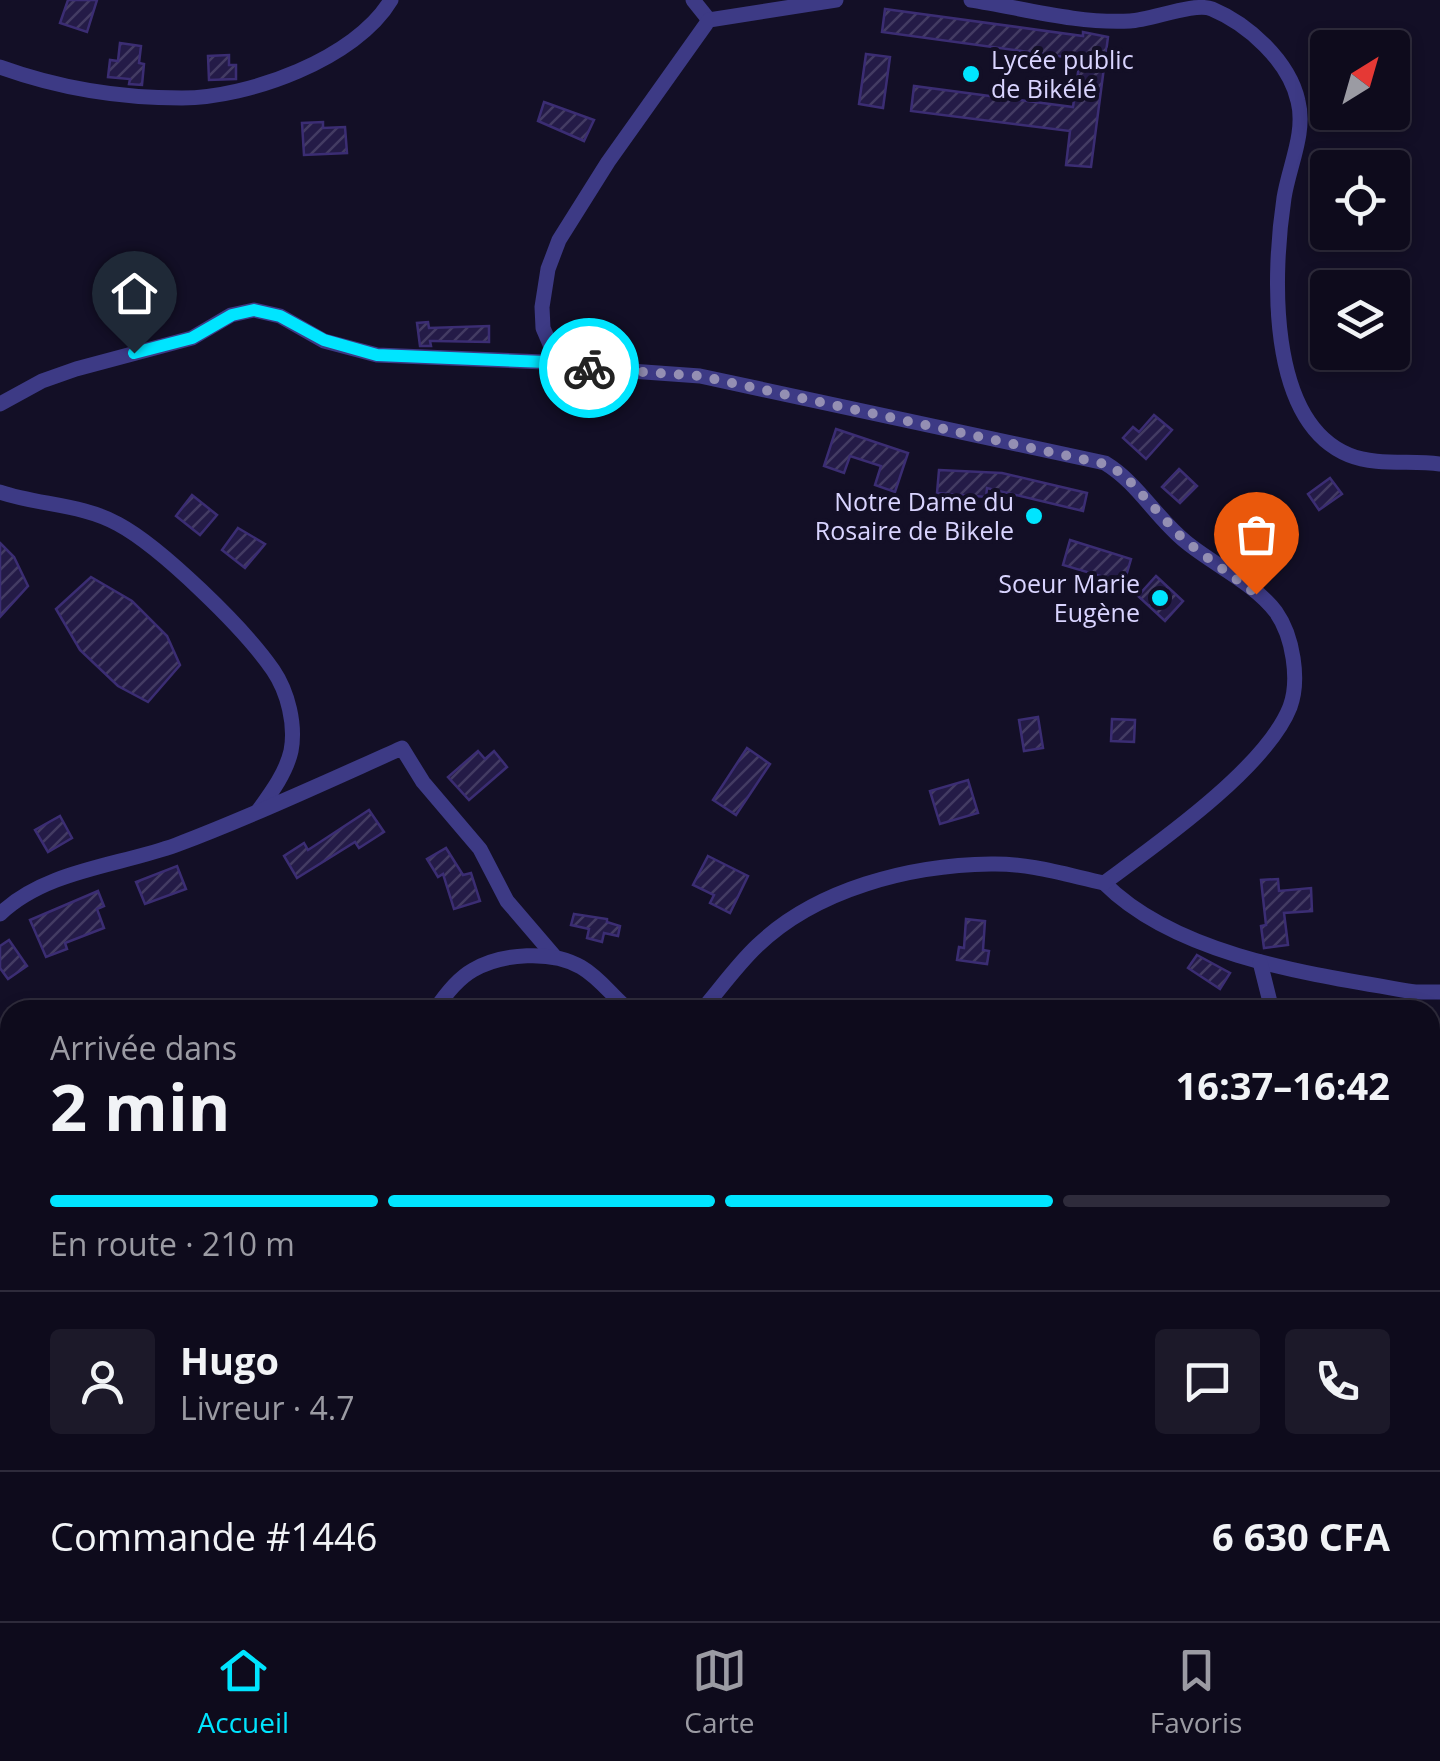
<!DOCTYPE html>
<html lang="fr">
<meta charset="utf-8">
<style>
:root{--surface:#0e0b1c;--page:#1c1929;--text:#f1f3f6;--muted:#9b9ba3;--line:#2e2b3b;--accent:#00e5ff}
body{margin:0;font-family:"Open Sans",sans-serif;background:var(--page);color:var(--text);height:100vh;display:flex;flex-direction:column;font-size:38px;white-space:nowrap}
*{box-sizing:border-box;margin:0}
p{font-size:32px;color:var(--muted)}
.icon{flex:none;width:55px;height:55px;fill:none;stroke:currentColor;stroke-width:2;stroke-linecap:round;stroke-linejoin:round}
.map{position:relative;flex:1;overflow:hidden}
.details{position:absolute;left:0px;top:1000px;width:1440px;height:622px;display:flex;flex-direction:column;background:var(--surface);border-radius:30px 30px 0 0;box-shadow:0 5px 15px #0003,0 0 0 2px var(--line)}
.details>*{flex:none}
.needle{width:65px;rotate:37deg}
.controls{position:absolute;left:1310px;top:30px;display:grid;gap:20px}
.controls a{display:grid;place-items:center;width:100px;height:100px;border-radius:10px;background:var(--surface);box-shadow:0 5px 15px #0003,0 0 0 2px var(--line);font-size:50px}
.pin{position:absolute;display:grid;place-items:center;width:85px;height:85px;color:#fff;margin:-102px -42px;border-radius:50% 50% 50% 0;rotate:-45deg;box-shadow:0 0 10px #0007}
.pin .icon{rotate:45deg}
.courier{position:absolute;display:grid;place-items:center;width:100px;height:100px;margin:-50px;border:8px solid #00e5ff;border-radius:50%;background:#fff;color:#222;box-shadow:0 2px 12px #0007}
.overview em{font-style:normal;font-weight:700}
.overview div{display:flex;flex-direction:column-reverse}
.overview{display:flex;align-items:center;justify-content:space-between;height:170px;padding:0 50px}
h1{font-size:65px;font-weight:700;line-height:75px}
.bar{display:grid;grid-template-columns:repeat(4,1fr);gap:15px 10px;align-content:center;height:120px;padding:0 50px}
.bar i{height:12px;border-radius:8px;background:var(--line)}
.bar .selected{background:var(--accent)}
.bar p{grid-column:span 4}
.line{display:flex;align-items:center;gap:25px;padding:0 50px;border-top:2px solid var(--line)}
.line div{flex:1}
.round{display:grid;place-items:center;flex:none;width:105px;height:105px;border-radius:10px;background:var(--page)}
.menu{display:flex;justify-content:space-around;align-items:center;height:140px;border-top:2px solid var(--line);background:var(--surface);font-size:28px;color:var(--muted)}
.menu a{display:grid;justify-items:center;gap:5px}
.menu .selected{color:var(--accent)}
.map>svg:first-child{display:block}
</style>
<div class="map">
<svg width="1440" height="1621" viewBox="0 0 1440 1621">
<defs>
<pattern id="building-hatch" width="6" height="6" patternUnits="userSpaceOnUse" patternTransform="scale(2.5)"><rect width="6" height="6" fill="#241b47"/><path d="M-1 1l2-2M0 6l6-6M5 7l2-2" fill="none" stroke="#433b63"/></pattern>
</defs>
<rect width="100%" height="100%" fill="#130f26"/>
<g fill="url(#building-hatch)" stroke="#3b2d73" stroke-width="2.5">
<path d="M 68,0 L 97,0 L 87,32 L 60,23 Z"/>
<path d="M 885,9 L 1083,36 L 1083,32 L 1108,37 L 1091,167 L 1066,165 L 1070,131 L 911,111 L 914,86 L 1073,107 L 1080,59 L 882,32 Z"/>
<path d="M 120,43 L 141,46 L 139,63 L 144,64 L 142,85 L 129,84 L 130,79 L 108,77 L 110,60 L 118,61 Z"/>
<path d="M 866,54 L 890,57 L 883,108 L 859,104 Z"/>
<path d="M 229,55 L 229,65 L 236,65 L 236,79 L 209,80 L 208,56 Z"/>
<path d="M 544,102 L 594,120 L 584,141 L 538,121 Z"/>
<path d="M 323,122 L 323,128 L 345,127 L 347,153 L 304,155 L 302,123 Z"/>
<path d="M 428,322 L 429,328 L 489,326 L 489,342 L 434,341 L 430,341 L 431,346 L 420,346 L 417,323 Z"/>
<path d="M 1154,415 L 1172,430 L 1146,459 L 1123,438 L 1133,427 L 1139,432 Z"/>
<path d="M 836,429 L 908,453 L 895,492 L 875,485 L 881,466 L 850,456 L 844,473 L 824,466 Z"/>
<path d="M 1179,469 L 1197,486 L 1180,503 L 1162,487 Z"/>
<path d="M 939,470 L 1002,473 L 1087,493 L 1083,511 L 987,488 L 986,497 L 937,493 Z"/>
<path d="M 1330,478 L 1342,494 L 1319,510 L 1308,494 Z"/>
<path d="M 192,495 L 217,515 L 200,535 L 176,516 Z"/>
<path d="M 1254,518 L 1264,538 L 1242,548 L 1232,528 Z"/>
<path d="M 238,528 L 265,544 L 245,568 L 222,550 Z"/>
<path d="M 1070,540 L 1131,559 L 1124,583 L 1063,565 Z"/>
<path d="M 0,543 L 14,557 L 28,586 L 0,617 Z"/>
<path d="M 1156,576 L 1183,601 L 1165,621 L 1138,596 Z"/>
<path d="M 91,577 L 132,601 L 167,636 L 180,665 L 148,702 L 118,686 L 80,650 L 56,609 Z"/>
<path d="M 1038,717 L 1043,748 L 1024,751 L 1019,720 Z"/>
<path d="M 1112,719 L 1135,720 L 1134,742 L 1111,741 Z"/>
<path d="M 747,748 L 770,764 L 736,815 L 713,800 Z"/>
<path d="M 478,751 L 485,759 L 494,751 L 507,767 L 469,800 L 448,777 Z"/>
<path d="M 968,780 L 978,813 L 940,824 L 930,791 Z"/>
<path d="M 369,810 L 384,832 L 359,848 L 355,842 L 297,878 L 284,856 L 304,843 L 308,850 Z"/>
<path d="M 60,816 L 72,838 L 48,852 L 35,830 Z"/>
<path d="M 446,848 L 463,875 L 471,873 L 480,901 L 454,909 L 443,874 L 438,877 L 427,859 Z"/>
<path d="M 708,856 L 748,876 L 730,913 L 710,903 L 714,895 L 693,885 Z"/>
<path d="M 177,866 L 186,889 L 145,904 L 136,882 Z"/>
<path d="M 1278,879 L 1279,891 L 1311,888 L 1312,911 L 1284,913 L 1288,945 L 1264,948 L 1261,926 L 1266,925 L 1261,880 Z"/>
<path d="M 98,891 L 104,906 L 97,909 L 104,928 L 65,943 L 67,949 L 46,957 L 30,920 Z"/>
<path d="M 574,914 L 607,919 L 607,922 L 620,926 L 618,936 L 604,933 L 602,942 L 587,938 L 589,929 L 571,925 Z"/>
<path d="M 966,919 L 985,921 L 983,950 L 989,951 L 987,964 L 957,960 L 959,947 L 964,948 Z"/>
<path d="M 9,940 L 27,966 L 8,979 L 0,968 L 0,946 Z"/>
<path d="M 1197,955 L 1230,973 L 1220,989 L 1188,968 Z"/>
</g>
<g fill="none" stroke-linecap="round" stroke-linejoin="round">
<g stroke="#3d3a85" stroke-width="15">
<path d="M 693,0 L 709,20"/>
<path d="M 971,0 C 1022,8 1078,24 1130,21 C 1151,20 1195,2 1212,9 C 1248,24 1289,61 1298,101 C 1306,133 1289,166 1284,198 C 1273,271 1266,421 1349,455 C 1376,466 1412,460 1440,464"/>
<path d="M 0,67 C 58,88 121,98 182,98 C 248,98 356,59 391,0"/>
<path d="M 0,404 L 42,381 L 76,369 L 192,338 L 231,315 L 254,310 L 280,316 L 324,341 L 377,355 L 568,363"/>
<path d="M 0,492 C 38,505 82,504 118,524 C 161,547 245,629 273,670 C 288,692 296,725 291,751 C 286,773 271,793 258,811"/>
<path d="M 1104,883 C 1178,957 1315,975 1415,992 L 1440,992"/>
<path d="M 0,914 C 46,870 118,866 176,845 C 253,816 328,781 402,748 L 423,782 L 480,849 L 507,901 L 555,957"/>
<path d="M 1260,962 L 1272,1010"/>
<path d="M 435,1010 C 445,995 457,979 473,970 C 502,953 552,950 581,967 C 600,978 612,996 629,1010"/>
<path d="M 702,1010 C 720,989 737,965 757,946 C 816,889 910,865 991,864 C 1029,863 1067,875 1104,883 C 1157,844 1266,768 1290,707 C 1300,680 1293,636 1276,612 C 1254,583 1214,565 1186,542 C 1156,518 1138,483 1105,463 L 700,376 L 589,368 L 570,363 L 552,349 L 543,328 L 542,307 L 548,269 L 559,240 L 608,162 L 709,20 L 836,0"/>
<path d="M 1430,1166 L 1440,1173"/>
<path d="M 1430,1592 L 1440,1586"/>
<path d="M 364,1621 L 369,1612"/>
<path d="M 754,1621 L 764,1612"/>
<path d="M 1387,1621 L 1399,1612"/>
</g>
</g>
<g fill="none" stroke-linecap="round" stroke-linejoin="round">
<path stroke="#948fb3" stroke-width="10" stroke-dasharray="0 18" d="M 589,368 L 700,376 L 1105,464 L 1123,474 L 1184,540 L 1256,594"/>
<path stroke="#00e5ff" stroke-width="12" d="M 134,353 L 192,338 L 232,315 L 254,310 L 280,316 L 324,340 L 377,355 L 570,363 L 589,368"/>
</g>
<g fill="#00e5ff" stroke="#130f26" stroke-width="4">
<circle cx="971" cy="74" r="10"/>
<circle cx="1034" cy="516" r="10"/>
<circle cx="1160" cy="598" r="10"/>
</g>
<g text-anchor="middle" stroke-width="8" stroke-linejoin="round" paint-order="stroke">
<g font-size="25" fill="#d9d4ff" stroke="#130f26" text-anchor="end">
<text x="991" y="69" text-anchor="start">Lycée public<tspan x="991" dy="29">de Bikélé</tspan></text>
<text x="1014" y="511">Notre Dame du<tspan x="1014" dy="29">Rosaire de Bikele</tspan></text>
<text x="1140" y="593">Soeur Marie<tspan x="1140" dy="29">Eugène</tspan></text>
</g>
</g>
</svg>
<div class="controls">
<a><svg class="needle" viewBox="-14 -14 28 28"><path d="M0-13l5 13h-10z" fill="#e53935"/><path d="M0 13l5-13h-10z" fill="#9b9ba3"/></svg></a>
<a><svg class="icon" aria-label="locate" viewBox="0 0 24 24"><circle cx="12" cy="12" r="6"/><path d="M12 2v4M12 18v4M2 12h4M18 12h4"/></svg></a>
<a><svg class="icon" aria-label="layers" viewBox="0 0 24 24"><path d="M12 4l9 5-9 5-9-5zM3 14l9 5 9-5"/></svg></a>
</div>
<div class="pin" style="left:1256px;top:594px;background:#ea580c"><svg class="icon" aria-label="bag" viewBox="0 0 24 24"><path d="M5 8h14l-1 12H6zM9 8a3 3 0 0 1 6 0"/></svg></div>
<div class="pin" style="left:134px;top:353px;background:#1f2937"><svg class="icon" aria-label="home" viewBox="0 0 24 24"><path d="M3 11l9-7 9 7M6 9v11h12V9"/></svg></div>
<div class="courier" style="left:589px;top:368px"><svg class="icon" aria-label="bike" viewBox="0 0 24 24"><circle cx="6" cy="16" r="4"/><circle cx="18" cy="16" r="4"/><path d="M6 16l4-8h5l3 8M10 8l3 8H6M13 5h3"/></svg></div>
<section class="details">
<div class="overview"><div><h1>2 min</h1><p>Arrivée dans</p></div><em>16:37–16:42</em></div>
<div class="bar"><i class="selected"></i><i class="selected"></i><i class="selected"></i><i></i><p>En route · 210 m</p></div>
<div class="line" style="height:180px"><a class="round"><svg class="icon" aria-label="person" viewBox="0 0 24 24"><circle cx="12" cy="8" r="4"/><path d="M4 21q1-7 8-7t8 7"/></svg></a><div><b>Hugo</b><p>Livreur · 4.7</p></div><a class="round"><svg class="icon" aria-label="chat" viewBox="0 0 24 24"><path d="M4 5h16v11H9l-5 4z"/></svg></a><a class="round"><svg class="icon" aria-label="phone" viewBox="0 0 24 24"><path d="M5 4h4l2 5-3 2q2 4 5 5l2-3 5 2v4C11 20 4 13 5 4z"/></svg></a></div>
<div class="line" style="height:130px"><div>Commande #1446</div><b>6 630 CFA</b></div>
</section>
</div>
<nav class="menu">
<a class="selected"><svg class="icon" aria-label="home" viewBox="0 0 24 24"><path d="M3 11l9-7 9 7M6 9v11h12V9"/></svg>Accueil</a>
<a><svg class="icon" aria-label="map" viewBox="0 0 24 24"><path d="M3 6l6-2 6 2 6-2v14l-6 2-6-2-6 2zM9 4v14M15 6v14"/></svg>Carte</a>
<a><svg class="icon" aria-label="saved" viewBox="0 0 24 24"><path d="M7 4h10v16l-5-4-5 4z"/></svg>Favoris</a>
</nav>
